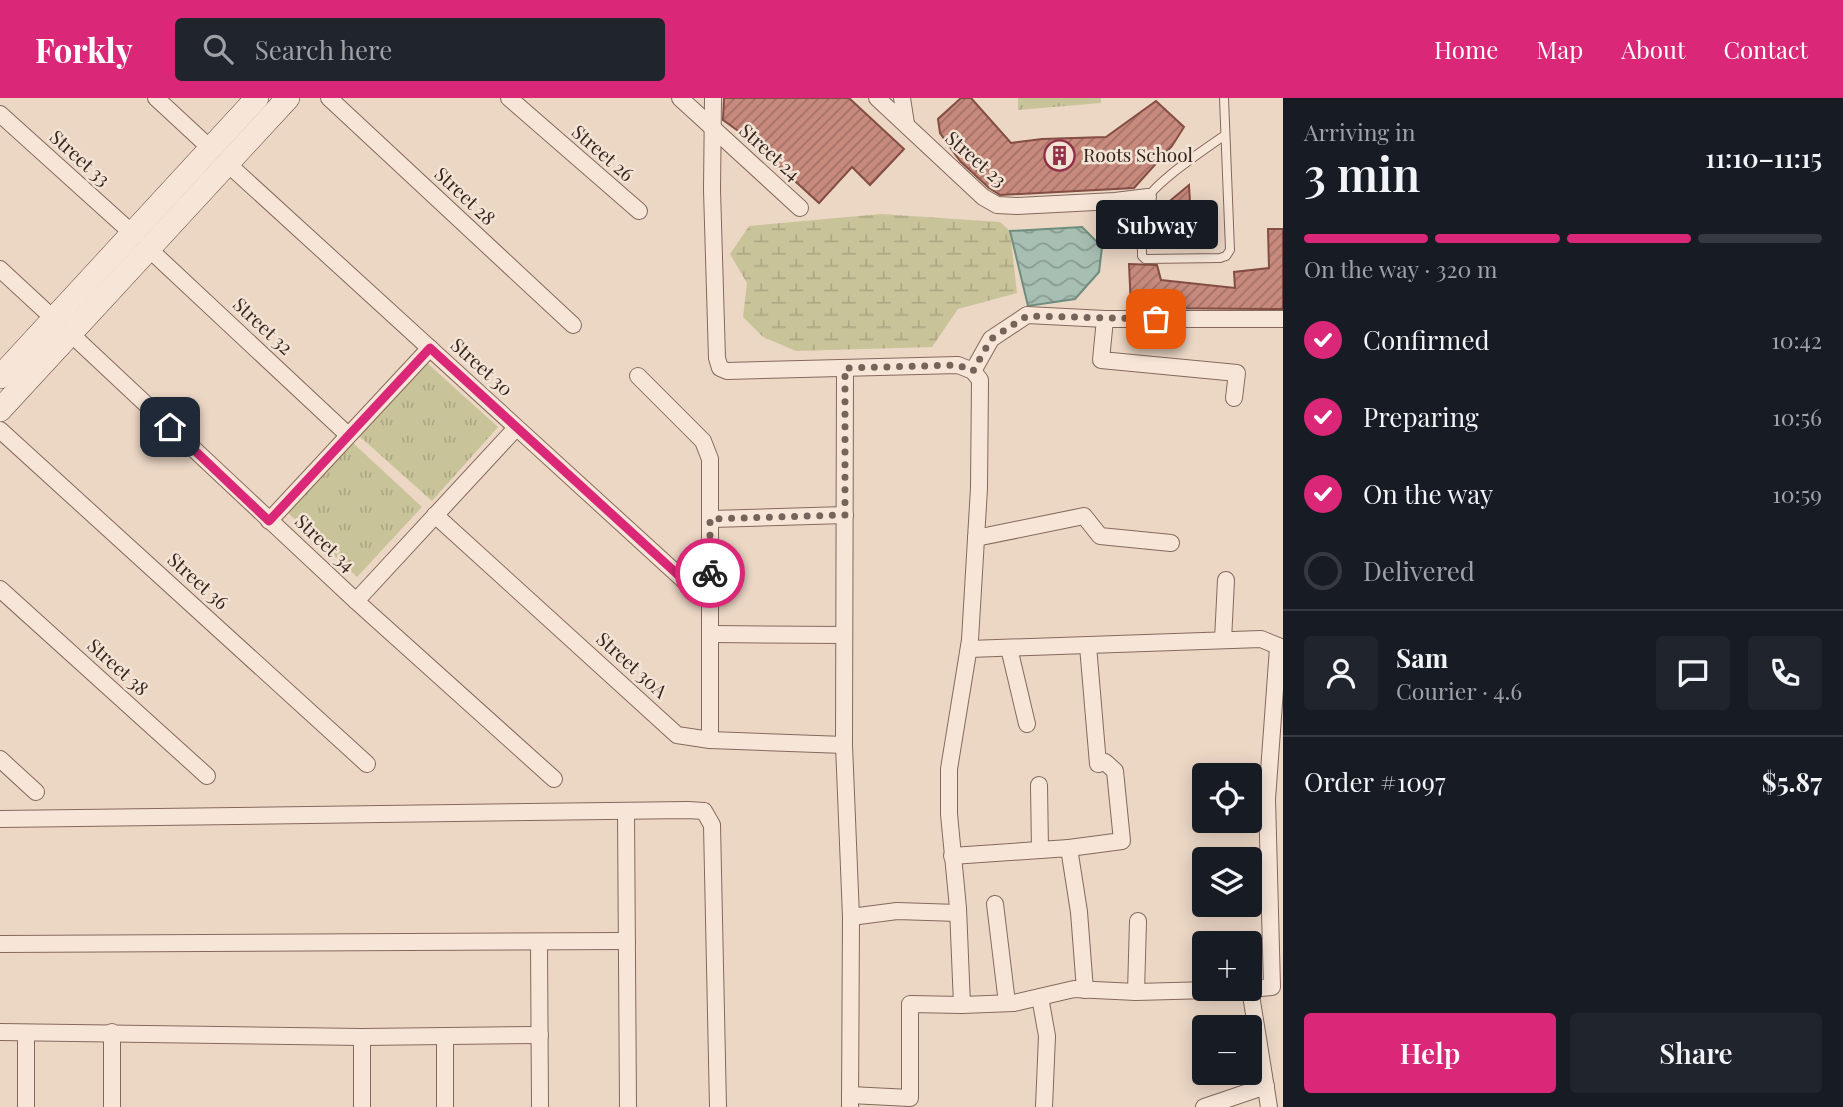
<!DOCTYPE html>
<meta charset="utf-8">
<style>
:root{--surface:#171b24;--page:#20242c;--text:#f1f3f6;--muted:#9ea1a6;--line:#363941;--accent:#db2777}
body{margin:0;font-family:"Playfair Display",serif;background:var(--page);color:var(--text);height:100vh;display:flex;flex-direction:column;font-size:26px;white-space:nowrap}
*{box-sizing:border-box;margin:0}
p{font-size:23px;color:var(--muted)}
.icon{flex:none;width:38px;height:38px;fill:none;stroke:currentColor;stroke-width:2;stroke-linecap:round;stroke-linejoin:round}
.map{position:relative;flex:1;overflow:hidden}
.sheet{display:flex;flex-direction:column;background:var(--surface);width:560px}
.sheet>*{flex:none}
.buttons{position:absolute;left:1192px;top:665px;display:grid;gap:14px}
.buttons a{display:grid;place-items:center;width:70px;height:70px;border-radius:7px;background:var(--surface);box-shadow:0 4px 18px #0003;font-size:35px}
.pin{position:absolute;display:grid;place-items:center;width:60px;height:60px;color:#fff;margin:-30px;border-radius:14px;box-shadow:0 4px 10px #0006}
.courier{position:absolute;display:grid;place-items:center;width:70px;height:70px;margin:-35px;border:5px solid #db2777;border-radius:50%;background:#fff;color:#222;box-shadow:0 2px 9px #0007}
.bubble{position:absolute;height:49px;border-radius:7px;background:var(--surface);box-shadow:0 4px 18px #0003;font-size:23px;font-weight:600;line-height:49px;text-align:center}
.overview em{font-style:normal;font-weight:600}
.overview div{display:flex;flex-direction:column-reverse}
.overview{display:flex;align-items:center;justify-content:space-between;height:119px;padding:0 21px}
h1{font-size:46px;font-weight:600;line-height:52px}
.bar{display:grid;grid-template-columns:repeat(4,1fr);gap:10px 7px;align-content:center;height:84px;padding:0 21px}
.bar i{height:9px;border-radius:5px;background:var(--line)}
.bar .on{background:var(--accent)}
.bar p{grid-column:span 4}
.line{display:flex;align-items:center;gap:18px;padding:0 21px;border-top:2px solid var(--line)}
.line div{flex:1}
.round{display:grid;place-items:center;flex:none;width:74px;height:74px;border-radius:7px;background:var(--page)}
ol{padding:0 21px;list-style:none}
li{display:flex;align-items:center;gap:21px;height:77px}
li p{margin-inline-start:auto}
li .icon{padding:7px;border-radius:50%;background:var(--accent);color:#fff;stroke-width:4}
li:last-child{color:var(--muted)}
li i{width:38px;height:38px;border:4px solid var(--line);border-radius:50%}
.cta{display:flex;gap:14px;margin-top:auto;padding:14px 21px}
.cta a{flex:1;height:80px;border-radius:7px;background:var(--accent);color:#fff;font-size:28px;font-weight:600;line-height:80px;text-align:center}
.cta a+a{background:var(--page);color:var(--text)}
header{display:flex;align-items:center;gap:42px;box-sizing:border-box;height:98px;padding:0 35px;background:var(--accent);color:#fff}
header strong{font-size:33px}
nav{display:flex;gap:38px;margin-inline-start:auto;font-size:24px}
.search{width:490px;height:63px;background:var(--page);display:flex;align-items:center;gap:18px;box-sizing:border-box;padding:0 24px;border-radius:7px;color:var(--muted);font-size:26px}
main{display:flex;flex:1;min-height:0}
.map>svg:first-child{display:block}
</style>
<header>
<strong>Forkly</strong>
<div class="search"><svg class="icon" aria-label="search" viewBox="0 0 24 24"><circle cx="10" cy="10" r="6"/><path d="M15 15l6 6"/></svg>Search here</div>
<nav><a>Home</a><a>Map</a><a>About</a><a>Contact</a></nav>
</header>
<main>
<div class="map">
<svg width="1283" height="1009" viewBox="0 0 1283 1009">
<defs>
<pattern id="grass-tufts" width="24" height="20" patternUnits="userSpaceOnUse" patternTransform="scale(1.75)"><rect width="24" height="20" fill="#c9c39a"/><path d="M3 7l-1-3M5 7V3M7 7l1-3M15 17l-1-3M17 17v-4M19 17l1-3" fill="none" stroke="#ada784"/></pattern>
<pattern id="wetland-marsh" width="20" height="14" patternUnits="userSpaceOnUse" patternTransform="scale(1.75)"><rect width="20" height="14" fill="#c9c39a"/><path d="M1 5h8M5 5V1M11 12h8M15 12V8" fill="none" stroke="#ada784"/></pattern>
<pattern id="water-waves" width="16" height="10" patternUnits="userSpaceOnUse" patternTransform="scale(1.75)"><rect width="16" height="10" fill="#a7bfb2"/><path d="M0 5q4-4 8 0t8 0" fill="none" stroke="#899b90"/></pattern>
<pattern id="building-hatch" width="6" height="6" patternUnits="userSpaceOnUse" patternTransform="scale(1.75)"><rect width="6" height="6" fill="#c78a7d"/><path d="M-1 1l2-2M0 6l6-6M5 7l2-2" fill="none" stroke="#a27166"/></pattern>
</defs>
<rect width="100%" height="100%" fill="#ecd7c5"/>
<g fill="url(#grass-tufts)">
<path d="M 1018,0 L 1101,0 L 1101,5 L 1018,12 Z"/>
<path d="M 425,263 L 498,329 L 432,403 L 358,337 Z"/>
<path d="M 352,344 L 422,409 L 357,479 L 287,414 Z"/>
</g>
<path fill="url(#wetland-marsh)" d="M 881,116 L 1000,124 L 1010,133 L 1017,195 L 958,211 L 932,249 L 796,253 L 763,239 L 743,219 L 747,185 L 730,156 L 749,128 Z"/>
<path fill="url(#water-waves)" stroke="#6e8d7e" stroke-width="2" d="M 1082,129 L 1102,149 L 1099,174 L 1075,201 L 1028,208 L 1010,133 Z"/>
<g fill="url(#building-hatch)" stroke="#834d43" stroke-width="2">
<path d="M 724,0 L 849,0 L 904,51 L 870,87 L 852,69 L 819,105 L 748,40 L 723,22 Z"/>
<path d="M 961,0 L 971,0 L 1011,45 L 1042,41 L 1106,39 L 1156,3 L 1184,29 L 1172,48 L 1134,90 L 1000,97 L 989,90 L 960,63 L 940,35 L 938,21 Z"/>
<path d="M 1189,87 L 1191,121 L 1148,121 L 1171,102 Z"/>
<path d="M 1268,131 L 1283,131 L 1283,211 L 1131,210 L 1129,166 L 1157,167 L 1161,182 L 1235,190 L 1234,174 L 1269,170 Z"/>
</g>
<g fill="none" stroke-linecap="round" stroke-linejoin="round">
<defs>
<path id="lane" d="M 1224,0 L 1230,152 L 1226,158 L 1220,160 L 1145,161 L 1142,158 C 1142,142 1140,123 1143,108 C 1148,88 1207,50 1225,37"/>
<g id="street">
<path d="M 156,0 L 210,50"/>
<path d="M 329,0 L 573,227"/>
<path d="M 509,0 L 639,113"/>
<path d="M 680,0 L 800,110"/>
<path d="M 713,0 L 712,92 L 717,260 L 720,270 L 727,273 L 958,267 L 973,273 L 980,282 L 979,390 L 970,542 L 949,671 L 949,716 L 958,810 L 962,907 L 1014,905 L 1074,891 L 1136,894 L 1247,891"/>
<path d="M 877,0 L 983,99 L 997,107 L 1017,108 L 1115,103 L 1148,99"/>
<path d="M 902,0 L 906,26"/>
<path d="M 0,16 L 132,135"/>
<path d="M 228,66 L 699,496 L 709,498"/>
<path d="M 149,151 L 348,337"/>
<path d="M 0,171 L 54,221"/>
<path d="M 1105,221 L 1101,262 L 1237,275 L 1234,300"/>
<path d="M 71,236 L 356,503 L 554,681"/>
<path d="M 845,270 L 844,647 L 851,819 L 897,813 L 958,815"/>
<path d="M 973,273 L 991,241 L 1027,217 L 1105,221 L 1283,221"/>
<path d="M 638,278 L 703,343 L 710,361 L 710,642"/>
<path d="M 0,332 L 367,666"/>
<path d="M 435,417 L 677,637 L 710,642 L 844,647"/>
<path d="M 711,421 L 845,417"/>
<path d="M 269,423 L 430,250"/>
<path d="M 976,440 L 1084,418 L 1100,438 L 1171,445"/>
<path d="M 0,491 L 207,678"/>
<path d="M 356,503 L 516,330"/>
<path d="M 710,536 L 844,537"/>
<path d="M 1223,542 L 1226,482"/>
<path d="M 1009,550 L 1027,626"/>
<path d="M 969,551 L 1261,541 L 1283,550"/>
<path d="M 0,661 L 36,694"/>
<path d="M 1039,687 L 1040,752"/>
<path d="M 626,713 L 628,1009"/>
<path d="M 0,721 L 688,712 L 704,713 L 712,727 L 718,1009"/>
<path d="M 1069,750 L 1122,743 L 1115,673 L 1105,664 L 1098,666 L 1088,548"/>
<path d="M 952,758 L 1069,750 L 1079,814 L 1085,892"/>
<path d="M 995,806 L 1007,905"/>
<path d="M 539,844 L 540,1009"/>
<path d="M 0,846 L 627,843"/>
<path d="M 1250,891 L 1272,889 L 1267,701 L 1278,550"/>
<path d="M 1250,891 L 1269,1009"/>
<path d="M 1136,894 L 1138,823"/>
<path d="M 1040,899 L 1047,938 L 1044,1009"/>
<path d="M 0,934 L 362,939 L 540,937"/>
<path d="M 112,934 L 112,1009"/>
<path d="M 26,935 L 26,1009"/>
<path d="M 445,938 L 445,1009"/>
<path d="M 850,997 L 910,1000 L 910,906 L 962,907"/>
<path d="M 362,1009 L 362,939"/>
<path d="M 850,1009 L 851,819"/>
<path d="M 1204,1009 L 1266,988"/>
</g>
<g id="secondary">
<path d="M 0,279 L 257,0"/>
<path d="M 0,312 L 288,0"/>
</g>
</defs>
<use href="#lane" stroke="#85685c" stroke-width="10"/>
<use href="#street" stroke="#85685c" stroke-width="18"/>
<use href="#secondary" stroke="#674a3f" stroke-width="24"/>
<use href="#lane" stroke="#f7e6d8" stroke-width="8"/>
<use href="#street" stroke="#f7e6d8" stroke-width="16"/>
<use href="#secondary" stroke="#f7e6d8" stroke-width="23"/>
</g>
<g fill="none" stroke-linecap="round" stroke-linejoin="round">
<path stroke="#766359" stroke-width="7" stroke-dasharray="0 12.6" d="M 710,475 L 710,421 L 845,417 L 845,270 L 958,267 L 973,273 L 991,241 L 1027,218 L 1156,221"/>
<path stroke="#db2777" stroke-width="9" d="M 170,329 L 269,423 L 430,250 L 699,496 L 709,498 L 710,475"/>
</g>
<defs>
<symbol id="building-ring" viewBox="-11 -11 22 22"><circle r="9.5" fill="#f3e3d4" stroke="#913048" stroke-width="1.5"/><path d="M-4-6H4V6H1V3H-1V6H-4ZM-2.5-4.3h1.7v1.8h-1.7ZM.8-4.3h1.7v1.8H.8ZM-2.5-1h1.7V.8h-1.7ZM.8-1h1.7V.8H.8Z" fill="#913048"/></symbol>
</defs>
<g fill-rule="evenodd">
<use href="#building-ring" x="1042" y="40" width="35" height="35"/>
</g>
<g text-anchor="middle" stroke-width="5" stroke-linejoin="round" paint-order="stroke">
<g font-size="19" fill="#36251f" stroke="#f3e3d4">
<text transform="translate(770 54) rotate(42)" y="7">Street 24</text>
<text transform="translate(603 55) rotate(41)" y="7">Street 26</text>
<text transform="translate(80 60) rotate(42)" y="7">Street 33</text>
<text transform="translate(976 61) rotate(41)" y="7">Street 23</text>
<text transform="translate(465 98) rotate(43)" y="7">Street 28</text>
<text transform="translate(263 228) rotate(43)" y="7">Street 32</text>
<text transform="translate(482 269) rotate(42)" y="7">Street 30</text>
<text transform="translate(325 445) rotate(43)" y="7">Street 34</text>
<text transform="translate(198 483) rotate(42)" y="7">Street 36</text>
<text transform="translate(632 567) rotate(42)" y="7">Street 30A</text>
<text transform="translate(118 569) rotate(42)" y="7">Street 38</text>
</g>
<g font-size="19" fill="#36251f" stroke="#f3e3d4" text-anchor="start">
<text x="1083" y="64">Roots School</text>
</g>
</g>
</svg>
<div class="buttons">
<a><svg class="icon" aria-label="locate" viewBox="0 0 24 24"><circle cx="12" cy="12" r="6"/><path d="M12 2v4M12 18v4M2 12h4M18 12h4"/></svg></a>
<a><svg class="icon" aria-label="layers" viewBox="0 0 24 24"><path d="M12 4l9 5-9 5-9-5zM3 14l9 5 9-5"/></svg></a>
<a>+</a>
<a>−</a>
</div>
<div class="pin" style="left:1156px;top:221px;background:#ea580c"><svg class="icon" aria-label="bag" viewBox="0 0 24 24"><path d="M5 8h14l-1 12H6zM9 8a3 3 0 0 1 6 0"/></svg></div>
<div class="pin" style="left:170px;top:329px;background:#1f2937"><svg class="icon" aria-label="home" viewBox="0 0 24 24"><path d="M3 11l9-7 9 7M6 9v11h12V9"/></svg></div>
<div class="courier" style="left:710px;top:475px"><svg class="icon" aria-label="bike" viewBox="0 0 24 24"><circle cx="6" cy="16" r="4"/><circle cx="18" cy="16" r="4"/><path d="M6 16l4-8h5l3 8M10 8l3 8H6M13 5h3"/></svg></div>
<div class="bubble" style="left:1096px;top:102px;width:122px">Subway</div>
</div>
<section class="sheet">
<div class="overview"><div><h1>3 min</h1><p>Arriving in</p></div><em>11:10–11:15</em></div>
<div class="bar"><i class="on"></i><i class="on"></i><i class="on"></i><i></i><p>On the way · 320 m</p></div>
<ol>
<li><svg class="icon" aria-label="check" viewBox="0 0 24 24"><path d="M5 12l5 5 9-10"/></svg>Confirmed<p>10:42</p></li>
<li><svg class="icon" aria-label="check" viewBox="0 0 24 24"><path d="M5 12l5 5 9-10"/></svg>Preparing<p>10:56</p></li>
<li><svg class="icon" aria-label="check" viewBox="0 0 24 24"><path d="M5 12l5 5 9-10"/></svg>On the way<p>10:59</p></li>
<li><i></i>Delivered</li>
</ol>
<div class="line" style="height:126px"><a class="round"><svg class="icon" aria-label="person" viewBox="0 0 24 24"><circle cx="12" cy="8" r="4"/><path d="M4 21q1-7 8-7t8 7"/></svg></a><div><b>Sam</b><p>Courier · 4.6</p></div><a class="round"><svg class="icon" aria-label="chat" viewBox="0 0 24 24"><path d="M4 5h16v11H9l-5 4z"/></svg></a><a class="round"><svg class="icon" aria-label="phone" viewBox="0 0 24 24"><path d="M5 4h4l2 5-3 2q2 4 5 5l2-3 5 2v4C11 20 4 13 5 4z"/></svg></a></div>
<div class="line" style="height:91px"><div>Order #1097</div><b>$5.87</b></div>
<div class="cta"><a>Help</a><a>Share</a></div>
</section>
</main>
